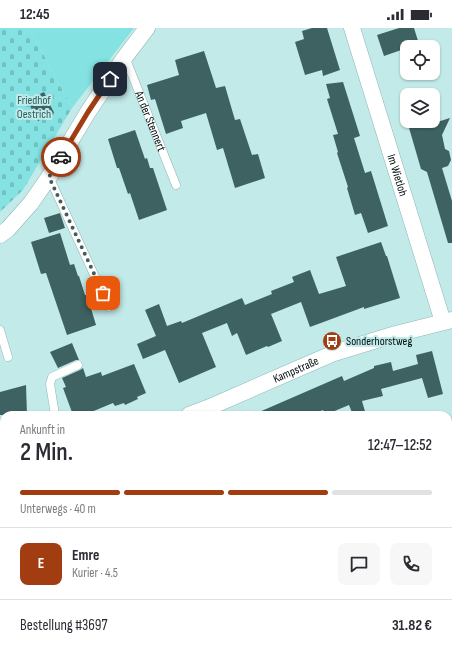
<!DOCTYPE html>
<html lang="de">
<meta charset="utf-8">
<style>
:root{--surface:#fff;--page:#f7f7f7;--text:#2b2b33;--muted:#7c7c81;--line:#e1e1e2;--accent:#a23d11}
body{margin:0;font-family:"Sofia Sans Condensed",sans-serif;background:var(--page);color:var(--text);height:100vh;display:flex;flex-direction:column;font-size:15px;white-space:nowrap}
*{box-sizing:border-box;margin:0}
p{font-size:13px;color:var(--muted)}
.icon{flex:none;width:22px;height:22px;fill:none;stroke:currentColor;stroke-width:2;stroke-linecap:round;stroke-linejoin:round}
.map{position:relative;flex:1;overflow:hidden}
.side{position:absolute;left:0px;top:383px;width:452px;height:248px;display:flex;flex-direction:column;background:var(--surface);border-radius:12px 12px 0 0;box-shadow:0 1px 3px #0004}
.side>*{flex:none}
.buttons{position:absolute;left:400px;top:12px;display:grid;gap:8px}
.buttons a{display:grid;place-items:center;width:40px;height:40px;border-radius:8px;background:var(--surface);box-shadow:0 1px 3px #0004;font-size:20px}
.pin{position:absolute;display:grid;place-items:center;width:34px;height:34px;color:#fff;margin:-17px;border-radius:8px;box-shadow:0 2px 6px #0006}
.courier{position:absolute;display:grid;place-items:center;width:40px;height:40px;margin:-20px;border:3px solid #a23d11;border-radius:50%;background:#fff;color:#222;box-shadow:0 1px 5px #0007}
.overview em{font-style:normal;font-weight:600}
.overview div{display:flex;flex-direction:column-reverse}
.overview{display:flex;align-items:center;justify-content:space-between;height:68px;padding:0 20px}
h1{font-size:26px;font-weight:600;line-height:30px}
.bar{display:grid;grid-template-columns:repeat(4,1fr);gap:6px 4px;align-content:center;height:48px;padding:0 20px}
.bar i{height:5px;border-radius:3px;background:var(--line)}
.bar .active{background:var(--accent)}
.bar p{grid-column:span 4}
.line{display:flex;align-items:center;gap:10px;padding:0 20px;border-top:1px solid var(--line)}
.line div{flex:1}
.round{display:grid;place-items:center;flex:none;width:42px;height:42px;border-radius:8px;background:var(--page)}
.status{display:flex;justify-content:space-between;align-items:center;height:28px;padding:0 20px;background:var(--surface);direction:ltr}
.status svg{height:11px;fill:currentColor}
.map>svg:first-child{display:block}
</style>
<div class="status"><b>12:45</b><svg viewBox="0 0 49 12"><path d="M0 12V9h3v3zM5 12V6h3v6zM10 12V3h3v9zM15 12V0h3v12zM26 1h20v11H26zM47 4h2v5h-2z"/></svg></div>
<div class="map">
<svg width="452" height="631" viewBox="0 0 452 631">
<defs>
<pattern id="cemetery-stones" width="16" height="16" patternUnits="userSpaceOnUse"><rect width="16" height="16" fill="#84e3e2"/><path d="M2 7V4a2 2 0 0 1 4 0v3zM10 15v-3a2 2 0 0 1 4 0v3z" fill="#70c2c1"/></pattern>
</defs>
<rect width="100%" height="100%" fill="#c2eae9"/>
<path fill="#84e3e2" d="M 29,0 L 134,0 L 72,80 Z"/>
<path fill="url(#cemetery-stones)" d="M 0,0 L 29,0 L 72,80 L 23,162 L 0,184 Z"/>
<g fill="#3d6261">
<path d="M 312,0 L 327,0 L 340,42 L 323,48 L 322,42 L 305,47 L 295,14 L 304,11 L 302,3 Z"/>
<path d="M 399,0 L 414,0 L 419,16 L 410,19 L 407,19 L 407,20 L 384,28 L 377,7 Z"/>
<path d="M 204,23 L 216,60 L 225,58 L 235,92 L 240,91 L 252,127 L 258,126 L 265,150 L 235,160 L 223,120 L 217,122 L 206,85 L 181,93 L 183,100 L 166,106 L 155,71 L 151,72 L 147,57 L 179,47 L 175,32 Z"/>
<path d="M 343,54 L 360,108 L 354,110 L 365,145 L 371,143 L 388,198 L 368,205 L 361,185 L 355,187 L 347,160 L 348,159 L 337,125 L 338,124 L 333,107 L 338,106 L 327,71 L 330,70 L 326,56 Z"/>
<path d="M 44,64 L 54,85 L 38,93 L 27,72 Z"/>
<path d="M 450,90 L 442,107 L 445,121 L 449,123 L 451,132 L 448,138 L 442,140 L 452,173 L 452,215 L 448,215 L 427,144 L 421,141 L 407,93 L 433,93 L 434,95 Z"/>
<path d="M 135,102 L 145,131 L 147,130 L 150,140 L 153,140 L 167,182 L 139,192 L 130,165 L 128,166 L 119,140 L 117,140 L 108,111 Z"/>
<path d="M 60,185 L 65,200 L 49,205 L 44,190 Z"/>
<path d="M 60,205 L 70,237 L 74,236 L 78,248 L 79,248 L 85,267 L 87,267 L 96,297 L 67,307 L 46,245 L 41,246 L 31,214 Z"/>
<path d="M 381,214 L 386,228 L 387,228 L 400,270 L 364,281 L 364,279 L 310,299 L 301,274 L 271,286 L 282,313 L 268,319 L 267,318 L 246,327 L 237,305 L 232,308 L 227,295 L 202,305 L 216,339 L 179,355 L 165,322 L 143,331 L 137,316 L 156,308 L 145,282 L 159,276 L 167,298 L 181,293 L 182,295 L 242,270 L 245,277 L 272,266 L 271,263 L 294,254 L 292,249 L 310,242 L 319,266 L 346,258 L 336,229 Z"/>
<path d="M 72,315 L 79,332 L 76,332 L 58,340 L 50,324 Z"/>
<path d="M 432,323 L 443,366 L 428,370 L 422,350 L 381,361 L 383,368 L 362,373 L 366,387 L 353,387 L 349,377 L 325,387 L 323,382 L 311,387 L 252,387 L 342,348 L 344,353 L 374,340 L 374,338 L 391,334 L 393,343 L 418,336 L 416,327 Z"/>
<path d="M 134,336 L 146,365 L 137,369 L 138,371 L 125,377 L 124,375 L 115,378 L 113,375 L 84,387 L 73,387 L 63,360 L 66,359 L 62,350 L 80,342 L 83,340 L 86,349 L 101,344 L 102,348 Z"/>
<path d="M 26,357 L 27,387 L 0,387 L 0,364 Z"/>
</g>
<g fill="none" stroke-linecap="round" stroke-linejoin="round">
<defs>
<g id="lane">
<path id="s1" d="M 125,29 L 176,157"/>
<path d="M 49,149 L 109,279"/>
<path d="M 0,302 L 8,329"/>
<path d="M 55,387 L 50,356 L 52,349 L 78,337"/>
</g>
<g id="street">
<path id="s2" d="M 352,0 L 443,294"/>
<path d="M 0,207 L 8,201 L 31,175 L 49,149 L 88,84 L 125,29 L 147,0"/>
<path id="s3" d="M 189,387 L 210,379 L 334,325 L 396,306 L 452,292"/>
<path d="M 1,446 L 4,470"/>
<path d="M 0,577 L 4,524"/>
<path d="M 448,581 L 452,579"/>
<path d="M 329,631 L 339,627"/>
</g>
</defs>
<use href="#lane" stroke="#8fb5b5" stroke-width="9"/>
<use href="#street" stroke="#8fb5b5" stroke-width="17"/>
<use href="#lane" stroke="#fff" stroke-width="8"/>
<use href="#street" stroke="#fff" stroke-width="16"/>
</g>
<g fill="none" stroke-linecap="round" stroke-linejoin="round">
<path stroke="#455c5b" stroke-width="4" stroke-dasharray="0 7.2" d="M 61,129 L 49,149 L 103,265"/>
<path stroke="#a23d11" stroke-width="5" d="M 61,129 L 88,84 L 110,51"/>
</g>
<defs>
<symbol id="bus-disc" viewBox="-11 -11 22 22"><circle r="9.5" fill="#a23d11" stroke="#c2eae9"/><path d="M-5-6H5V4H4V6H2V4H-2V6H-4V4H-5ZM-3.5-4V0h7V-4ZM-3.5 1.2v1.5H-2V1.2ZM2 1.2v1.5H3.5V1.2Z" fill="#fff"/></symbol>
</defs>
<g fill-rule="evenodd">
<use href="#bus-disc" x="321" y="302" width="22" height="22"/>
</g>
<g text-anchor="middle" stroke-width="4" stroke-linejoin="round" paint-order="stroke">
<g font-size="12" fill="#285e5d" stroke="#c2eae9">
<text x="34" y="76">Friedhof<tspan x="34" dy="14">Oestrich</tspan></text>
</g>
<g font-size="12" fill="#020f0f" stroke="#c2eae9">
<text dy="4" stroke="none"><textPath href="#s1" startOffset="69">An der Stennert</textPath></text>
<text dy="4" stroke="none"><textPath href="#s2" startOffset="154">Im Wietloh</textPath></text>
<text dy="4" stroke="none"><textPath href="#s3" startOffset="116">Kampstraße</textPath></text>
</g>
<g font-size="12" fill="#020f0f" stroke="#c2eae9" text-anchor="start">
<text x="346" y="317">Sonderhorstweg</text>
</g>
</g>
</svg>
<div class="buttons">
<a><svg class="icon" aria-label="locate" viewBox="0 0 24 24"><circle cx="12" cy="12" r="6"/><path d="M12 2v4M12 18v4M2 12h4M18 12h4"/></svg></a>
<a><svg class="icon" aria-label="layers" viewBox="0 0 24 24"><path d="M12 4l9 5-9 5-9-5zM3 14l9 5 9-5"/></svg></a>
</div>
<div class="pin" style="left:103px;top:265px;background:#ea580c"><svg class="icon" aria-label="bag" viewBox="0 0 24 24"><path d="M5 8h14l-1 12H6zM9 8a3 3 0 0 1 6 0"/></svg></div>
<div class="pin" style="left:110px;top:51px;background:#1f2937"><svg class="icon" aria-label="home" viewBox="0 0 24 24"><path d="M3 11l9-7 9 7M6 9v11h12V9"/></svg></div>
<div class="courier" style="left:61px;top:129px"><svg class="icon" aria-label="car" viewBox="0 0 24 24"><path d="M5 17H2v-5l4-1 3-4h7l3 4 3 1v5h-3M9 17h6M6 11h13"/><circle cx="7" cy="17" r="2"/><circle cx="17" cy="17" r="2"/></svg></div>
<section class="side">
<div class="overview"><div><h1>2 Min.</h1><p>Ankunft in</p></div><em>12:47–12:52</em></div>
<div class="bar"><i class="active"></i><i class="active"></i><i class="active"></i><i></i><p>Unterwegs · 40 m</p></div>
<div class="line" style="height:72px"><b class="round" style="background:var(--accent);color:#fff">E</b><div><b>Emre</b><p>Kurier · 4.5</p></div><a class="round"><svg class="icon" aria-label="chat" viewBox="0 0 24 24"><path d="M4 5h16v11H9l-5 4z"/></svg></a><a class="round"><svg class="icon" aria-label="phone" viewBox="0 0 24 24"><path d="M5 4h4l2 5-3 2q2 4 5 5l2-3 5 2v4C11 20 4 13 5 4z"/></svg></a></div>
<div class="line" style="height:52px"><div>Bestellung #3697</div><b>31.82 €</b></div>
</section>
</div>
